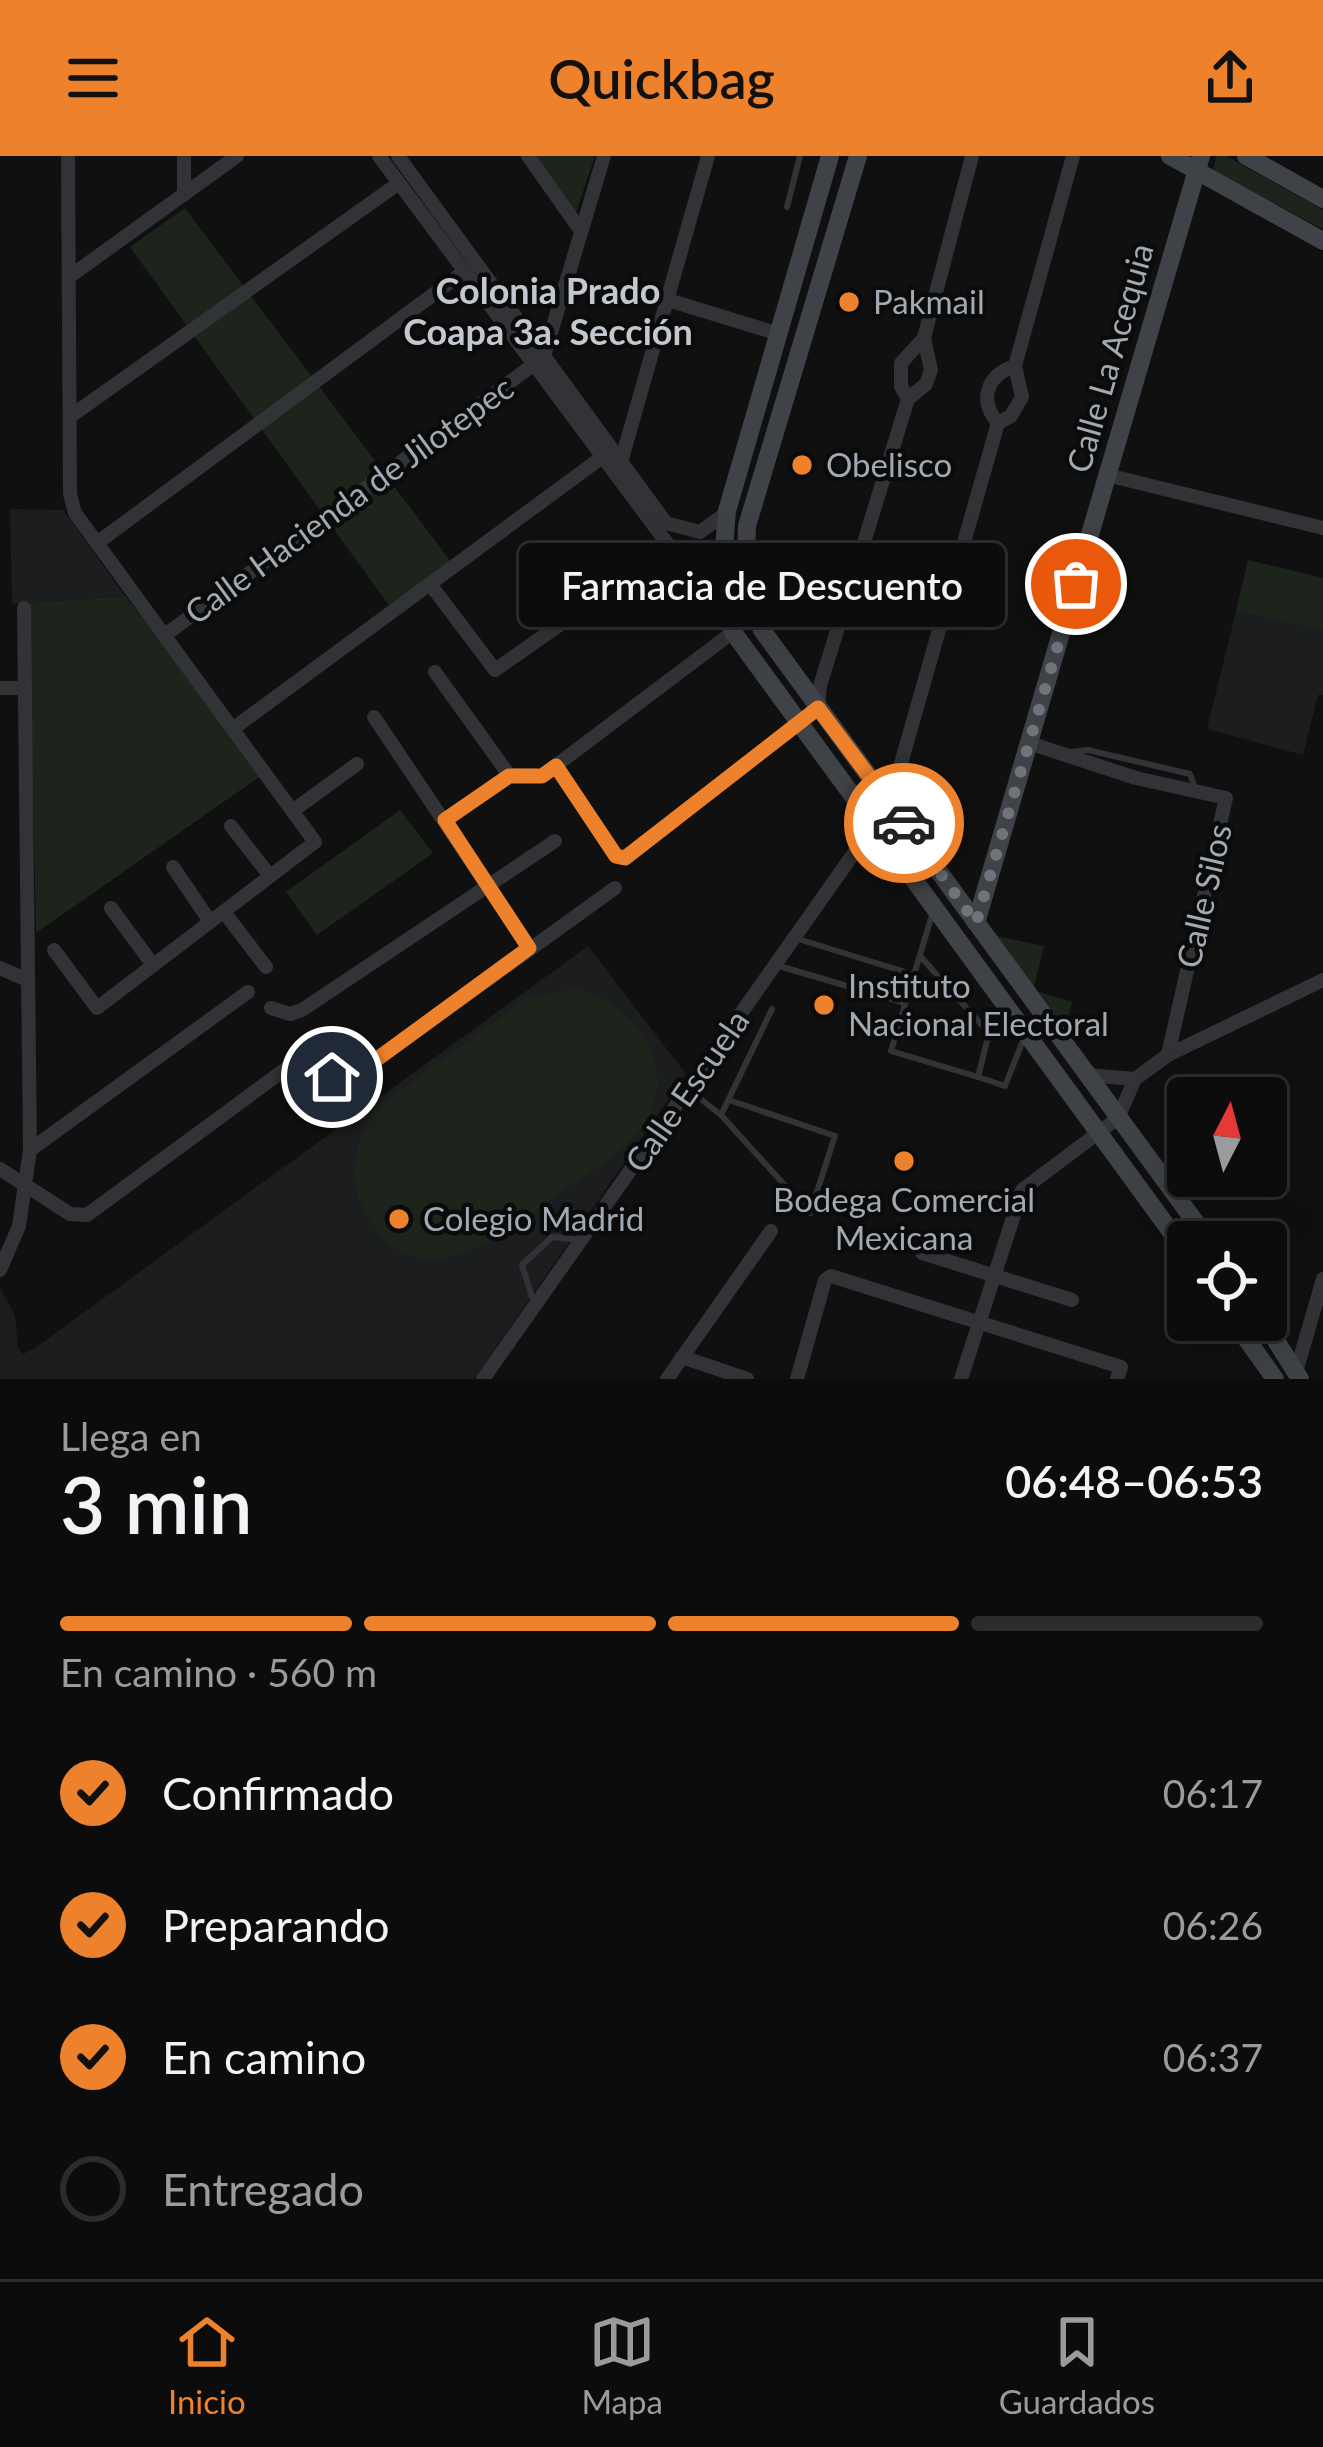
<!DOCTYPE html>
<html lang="es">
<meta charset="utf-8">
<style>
:root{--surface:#0c0c0d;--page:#151516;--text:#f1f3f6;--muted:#9a9b9d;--line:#2c2c2e;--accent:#ee822c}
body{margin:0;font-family:Lato,sans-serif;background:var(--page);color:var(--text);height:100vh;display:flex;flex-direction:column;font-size:45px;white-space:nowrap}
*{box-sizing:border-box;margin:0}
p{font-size:39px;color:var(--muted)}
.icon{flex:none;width:66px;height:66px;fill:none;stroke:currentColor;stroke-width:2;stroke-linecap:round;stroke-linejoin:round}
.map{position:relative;height:1223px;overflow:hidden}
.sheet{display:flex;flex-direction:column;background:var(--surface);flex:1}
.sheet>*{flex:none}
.needle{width:78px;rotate:6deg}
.tools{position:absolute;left:1167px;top:921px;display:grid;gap:24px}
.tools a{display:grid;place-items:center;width:120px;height:120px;border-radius:12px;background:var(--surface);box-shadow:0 12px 48px #0002,0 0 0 3px var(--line);font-size:60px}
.pin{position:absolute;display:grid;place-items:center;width:102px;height:102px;color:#fff;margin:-51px;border:6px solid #fff;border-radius:50%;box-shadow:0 3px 12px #0007}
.courier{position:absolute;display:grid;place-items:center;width:120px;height:120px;margin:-60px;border:9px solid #ee822c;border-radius:50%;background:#fff;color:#222;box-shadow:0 3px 15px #0007}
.bubble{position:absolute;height:84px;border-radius:12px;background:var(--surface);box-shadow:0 12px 48px #0002,0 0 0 3px var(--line);font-size:39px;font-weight:600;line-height:84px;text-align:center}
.summary em{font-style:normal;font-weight:600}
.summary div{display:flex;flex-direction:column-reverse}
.summary{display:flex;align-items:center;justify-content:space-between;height:204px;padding:0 60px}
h1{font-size:78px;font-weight:600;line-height:90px}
.bar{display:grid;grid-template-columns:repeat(4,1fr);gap:18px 12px;align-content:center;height:144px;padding:0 60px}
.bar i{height:15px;border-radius:9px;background:var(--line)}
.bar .selected{background:var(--accent)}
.bar p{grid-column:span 4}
ol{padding:0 60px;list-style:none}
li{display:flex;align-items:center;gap:36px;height:132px}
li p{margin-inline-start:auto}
li .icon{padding:12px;border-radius:50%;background:var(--accent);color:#111;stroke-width:4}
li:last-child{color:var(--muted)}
li i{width:66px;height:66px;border:6px solid var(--line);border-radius:50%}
header{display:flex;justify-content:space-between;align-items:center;height:156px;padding:0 60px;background:var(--accent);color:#111;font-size:54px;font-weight:600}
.tabs{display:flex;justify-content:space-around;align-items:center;height:168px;border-top:3px solid var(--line);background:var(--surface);font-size:33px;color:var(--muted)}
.tabs a{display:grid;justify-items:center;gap:6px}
.tabs .selected{color:var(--accent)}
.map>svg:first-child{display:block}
</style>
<header><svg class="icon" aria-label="menu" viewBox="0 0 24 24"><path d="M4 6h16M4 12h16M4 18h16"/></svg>Quickbag<svg class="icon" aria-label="share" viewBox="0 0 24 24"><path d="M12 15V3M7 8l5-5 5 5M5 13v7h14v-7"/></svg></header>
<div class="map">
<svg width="1323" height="1223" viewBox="0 0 1323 1223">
<rect width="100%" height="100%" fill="#101011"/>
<g fill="#1c1d1e">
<path d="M 10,353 L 63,354 L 125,440 L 12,448 Z"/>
<path d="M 1236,455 L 1323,475 L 1323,539 L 1318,539 L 1303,599 L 1207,573 Z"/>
<path d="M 588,790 L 686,918 L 474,1223 L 0,1223 L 0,1132 L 15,1159 L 18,1192 L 23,1198 L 35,1192 Z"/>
</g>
<g fill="#1d241c">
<path d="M 536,0 L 595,0 L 575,59 Z"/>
<path d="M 1216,0 L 1226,0 L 1323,54 L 1323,73 L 1213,15 Z"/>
<path d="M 185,52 L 451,406 L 390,451 L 130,91 Z"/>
<path d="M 1248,404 L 1323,422 L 1323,475 L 1236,455 Z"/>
<path d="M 125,440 L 265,617 L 36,777 L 29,447 Z"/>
<path d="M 400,654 L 433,697 L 317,779 L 286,736 Z"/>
<path d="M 996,780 L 1044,790 L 1033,834 L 1072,846 L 1063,881 Z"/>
<path d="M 575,833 C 644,848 688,925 632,984 C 611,1005 582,1021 558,1038 C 503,1079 416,1152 365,1056 C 346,1020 355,986 375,953 L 525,843 Z"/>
</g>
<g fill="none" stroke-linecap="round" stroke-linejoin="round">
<g stroke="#313336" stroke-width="6">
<path d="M 787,51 L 800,0"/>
<path d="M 1071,596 L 1088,594 L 1190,618 L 1195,632"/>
<path d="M 798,783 L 915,819"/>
<path d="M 920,800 L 989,877 L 978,921 L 891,895 L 932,759"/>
<path d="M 779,810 L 905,847"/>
<path d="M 978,921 L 1005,930 L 1024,882"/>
<path d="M 689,934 L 721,959 L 810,1057"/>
<path d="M 729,944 L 835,980 L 810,1057"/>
<path d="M 721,959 L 772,853"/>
<path d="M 534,1147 L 522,1109 L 552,1081 L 582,1084"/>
</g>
<g stroke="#313336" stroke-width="14">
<path d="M 184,0 L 184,39"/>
<path d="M 379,0 L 733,476 L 542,620 L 509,619 L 445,664"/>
<path d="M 398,0 L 666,367 L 700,376 L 725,358"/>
<path d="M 528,0 L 581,75"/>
<path d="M 69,121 L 237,0"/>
<path d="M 668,144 L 776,177"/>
<path d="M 544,200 L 604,0"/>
<path d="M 908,243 L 901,230 L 901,207 L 924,182"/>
<path d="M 71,260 L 399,27"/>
<path d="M 998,267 C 978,244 987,219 1015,210"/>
<path d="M 621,306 L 708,0"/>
<path d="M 1107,319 L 1323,372"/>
<path d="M 97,387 L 465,115"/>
<path d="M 430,428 L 495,514 L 668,393"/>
<path d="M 165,479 L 533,209"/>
<path d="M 435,516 L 509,619"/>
<path d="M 0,532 L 24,532"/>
<path d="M 374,561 L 529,792"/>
<path d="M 234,572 L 601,302"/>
<path d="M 1029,587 L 1136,622 L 1226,642 L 1168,899"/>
<path d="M 556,610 L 616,701 L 625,702 L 818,552 L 820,530 L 908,243 L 926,228 L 931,214 L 924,182 L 972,0"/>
<path d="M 294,654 L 357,608"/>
<path d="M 231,670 L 270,720"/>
<path d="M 173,711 L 209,764"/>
<path d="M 111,752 L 153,809"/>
<path d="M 224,756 L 266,811"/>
<path d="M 54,794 L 97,852 L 315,686 L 75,357 L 70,338 L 68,0"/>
<path d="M 0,812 L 25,823"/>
<path d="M 271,852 L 290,858 L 302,854 L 555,685"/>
<path d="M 1086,919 L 1135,923"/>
<path d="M 332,921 L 347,925 L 615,732"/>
<path d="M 30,994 L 248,836"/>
<path d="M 0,1013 L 70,1058 L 87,1059 L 295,906 L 314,906"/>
<path d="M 922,1097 L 1072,1144"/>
<path d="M 0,1114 L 19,1070 L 30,994 L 24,452"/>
<path d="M 682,1201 L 747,1223"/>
<path d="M 1296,1216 L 1323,1123"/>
<path d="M 483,1223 L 890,646 L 998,267 L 1011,260 L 1022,241 L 1015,210 L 1073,0"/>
<path d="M 667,1223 L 771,1075"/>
<path d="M 797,1223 L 825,1124 L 831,1120 L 1121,1211 L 1117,1223"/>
<path d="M 961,1223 L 1022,1034 L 1118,962 L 1135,923 L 1168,899 L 1323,824"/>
</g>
<g stroke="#3f4246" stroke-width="18">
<path d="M 830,0 L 727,355 L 721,427 L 733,476 L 1188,1099"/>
<path d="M 858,0 L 747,370 L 745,426 L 762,474 L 1210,1086"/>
<path d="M 1170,0 L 1323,85"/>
<path d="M 1246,0 L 1323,43"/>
<path d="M 976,767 L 1201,0"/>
<path d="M 1233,1164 L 1275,1223"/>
<path d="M 1263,1164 L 1300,1223"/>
</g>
</g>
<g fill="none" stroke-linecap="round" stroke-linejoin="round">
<path stroke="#6e747a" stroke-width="12" stroke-dasharray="0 21.6" d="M 904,667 L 976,767 L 1076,428"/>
<path stroke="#ee822c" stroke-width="15" d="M 332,921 L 347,925 L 529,792 L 445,664 L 509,620 L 542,620 L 556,610 L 616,700 L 625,702 L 818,552 L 904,667"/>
</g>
<g fill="#ee822c" stroke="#0b0b0c" stroke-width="4.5">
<circle cx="849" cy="146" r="12"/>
<circle cx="802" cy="309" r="12"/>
<circle cx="824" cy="849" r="12"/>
<circle cx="904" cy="1005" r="12"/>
<circle cx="399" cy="1063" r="12"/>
</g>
<g text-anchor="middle" stroke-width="9" stroke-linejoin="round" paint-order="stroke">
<g font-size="33" fill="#a1aab2" stroke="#0b0b0c" text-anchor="start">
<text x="873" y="158">Pakmail</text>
<text x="826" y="321">Obelisco</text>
<text x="848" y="842">Instituto<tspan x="848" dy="38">Nacional Electoral</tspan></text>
<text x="904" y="1056" text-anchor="middle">Bodega Comercial<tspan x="904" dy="38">Mexicana</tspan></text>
<text x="423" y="1075">Colegio Madrid</text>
</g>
<g font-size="33" fill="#a1aab2" stroke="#0b0b0c">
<text transform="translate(1110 202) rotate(-74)" y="12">Calle La Acequia</text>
<text transform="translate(349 344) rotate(-36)" y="12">Calle Hacienda de Jilotepec</text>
<text transform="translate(1204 740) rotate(-77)" y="12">Calle Silos</text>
<text transform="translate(687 935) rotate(-55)" y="12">Calle Escuela</text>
</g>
<g font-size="36" font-weight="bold" fill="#c2c8ce" stroke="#0b0b0c">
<text x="548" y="148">Colonia Prado<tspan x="548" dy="41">Coapa 3a. Sección</tspan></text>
</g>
</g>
</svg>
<div class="tools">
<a><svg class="needle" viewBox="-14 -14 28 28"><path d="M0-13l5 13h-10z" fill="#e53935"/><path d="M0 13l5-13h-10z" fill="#9a9b9d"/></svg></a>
<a><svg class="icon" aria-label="locate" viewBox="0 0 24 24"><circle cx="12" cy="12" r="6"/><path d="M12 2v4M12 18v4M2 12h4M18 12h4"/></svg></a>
</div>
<div class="pin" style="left:1076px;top:428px;background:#ea580c"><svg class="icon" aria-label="bag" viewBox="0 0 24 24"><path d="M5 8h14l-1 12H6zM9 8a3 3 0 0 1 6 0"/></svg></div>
<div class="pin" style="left:332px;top:921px;background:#1f2937"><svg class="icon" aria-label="home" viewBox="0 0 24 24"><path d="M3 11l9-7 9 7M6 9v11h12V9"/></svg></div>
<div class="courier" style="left:904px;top:667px"><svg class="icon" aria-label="car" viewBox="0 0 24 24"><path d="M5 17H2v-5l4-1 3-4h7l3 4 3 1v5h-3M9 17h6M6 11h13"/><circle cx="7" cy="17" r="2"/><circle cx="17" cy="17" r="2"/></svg></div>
<div class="bubble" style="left:519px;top:387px;width:486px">Farmacia de Descuento</div>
</div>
<section class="sheet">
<div class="summary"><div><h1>3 min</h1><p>Llega en</p></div><em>06:48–06:53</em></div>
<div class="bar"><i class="selected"></i><i class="selected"></i><i class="selected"></i><i></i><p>En camino · 560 m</p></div>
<ol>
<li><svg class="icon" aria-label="check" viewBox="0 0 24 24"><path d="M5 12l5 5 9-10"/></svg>Confirmado<p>06:17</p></li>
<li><svg class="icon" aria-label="check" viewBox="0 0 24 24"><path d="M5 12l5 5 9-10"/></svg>Preparando<p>06:26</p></li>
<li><svg class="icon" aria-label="check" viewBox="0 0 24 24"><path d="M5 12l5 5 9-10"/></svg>En camino<p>06:37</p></li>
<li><i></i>Entregado</li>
</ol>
</section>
<nav class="tabs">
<a class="selected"><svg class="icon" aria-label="home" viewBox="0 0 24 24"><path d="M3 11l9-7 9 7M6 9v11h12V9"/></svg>Inicio</a>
<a><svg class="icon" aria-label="map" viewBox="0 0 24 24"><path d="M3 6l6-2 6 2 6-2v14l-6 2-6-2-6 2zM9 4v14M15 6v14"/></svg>Mapa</a>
<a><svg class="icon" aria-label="saved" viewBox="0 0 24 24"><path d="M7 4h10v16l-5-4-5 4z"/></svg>Guardados</a>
</nav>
